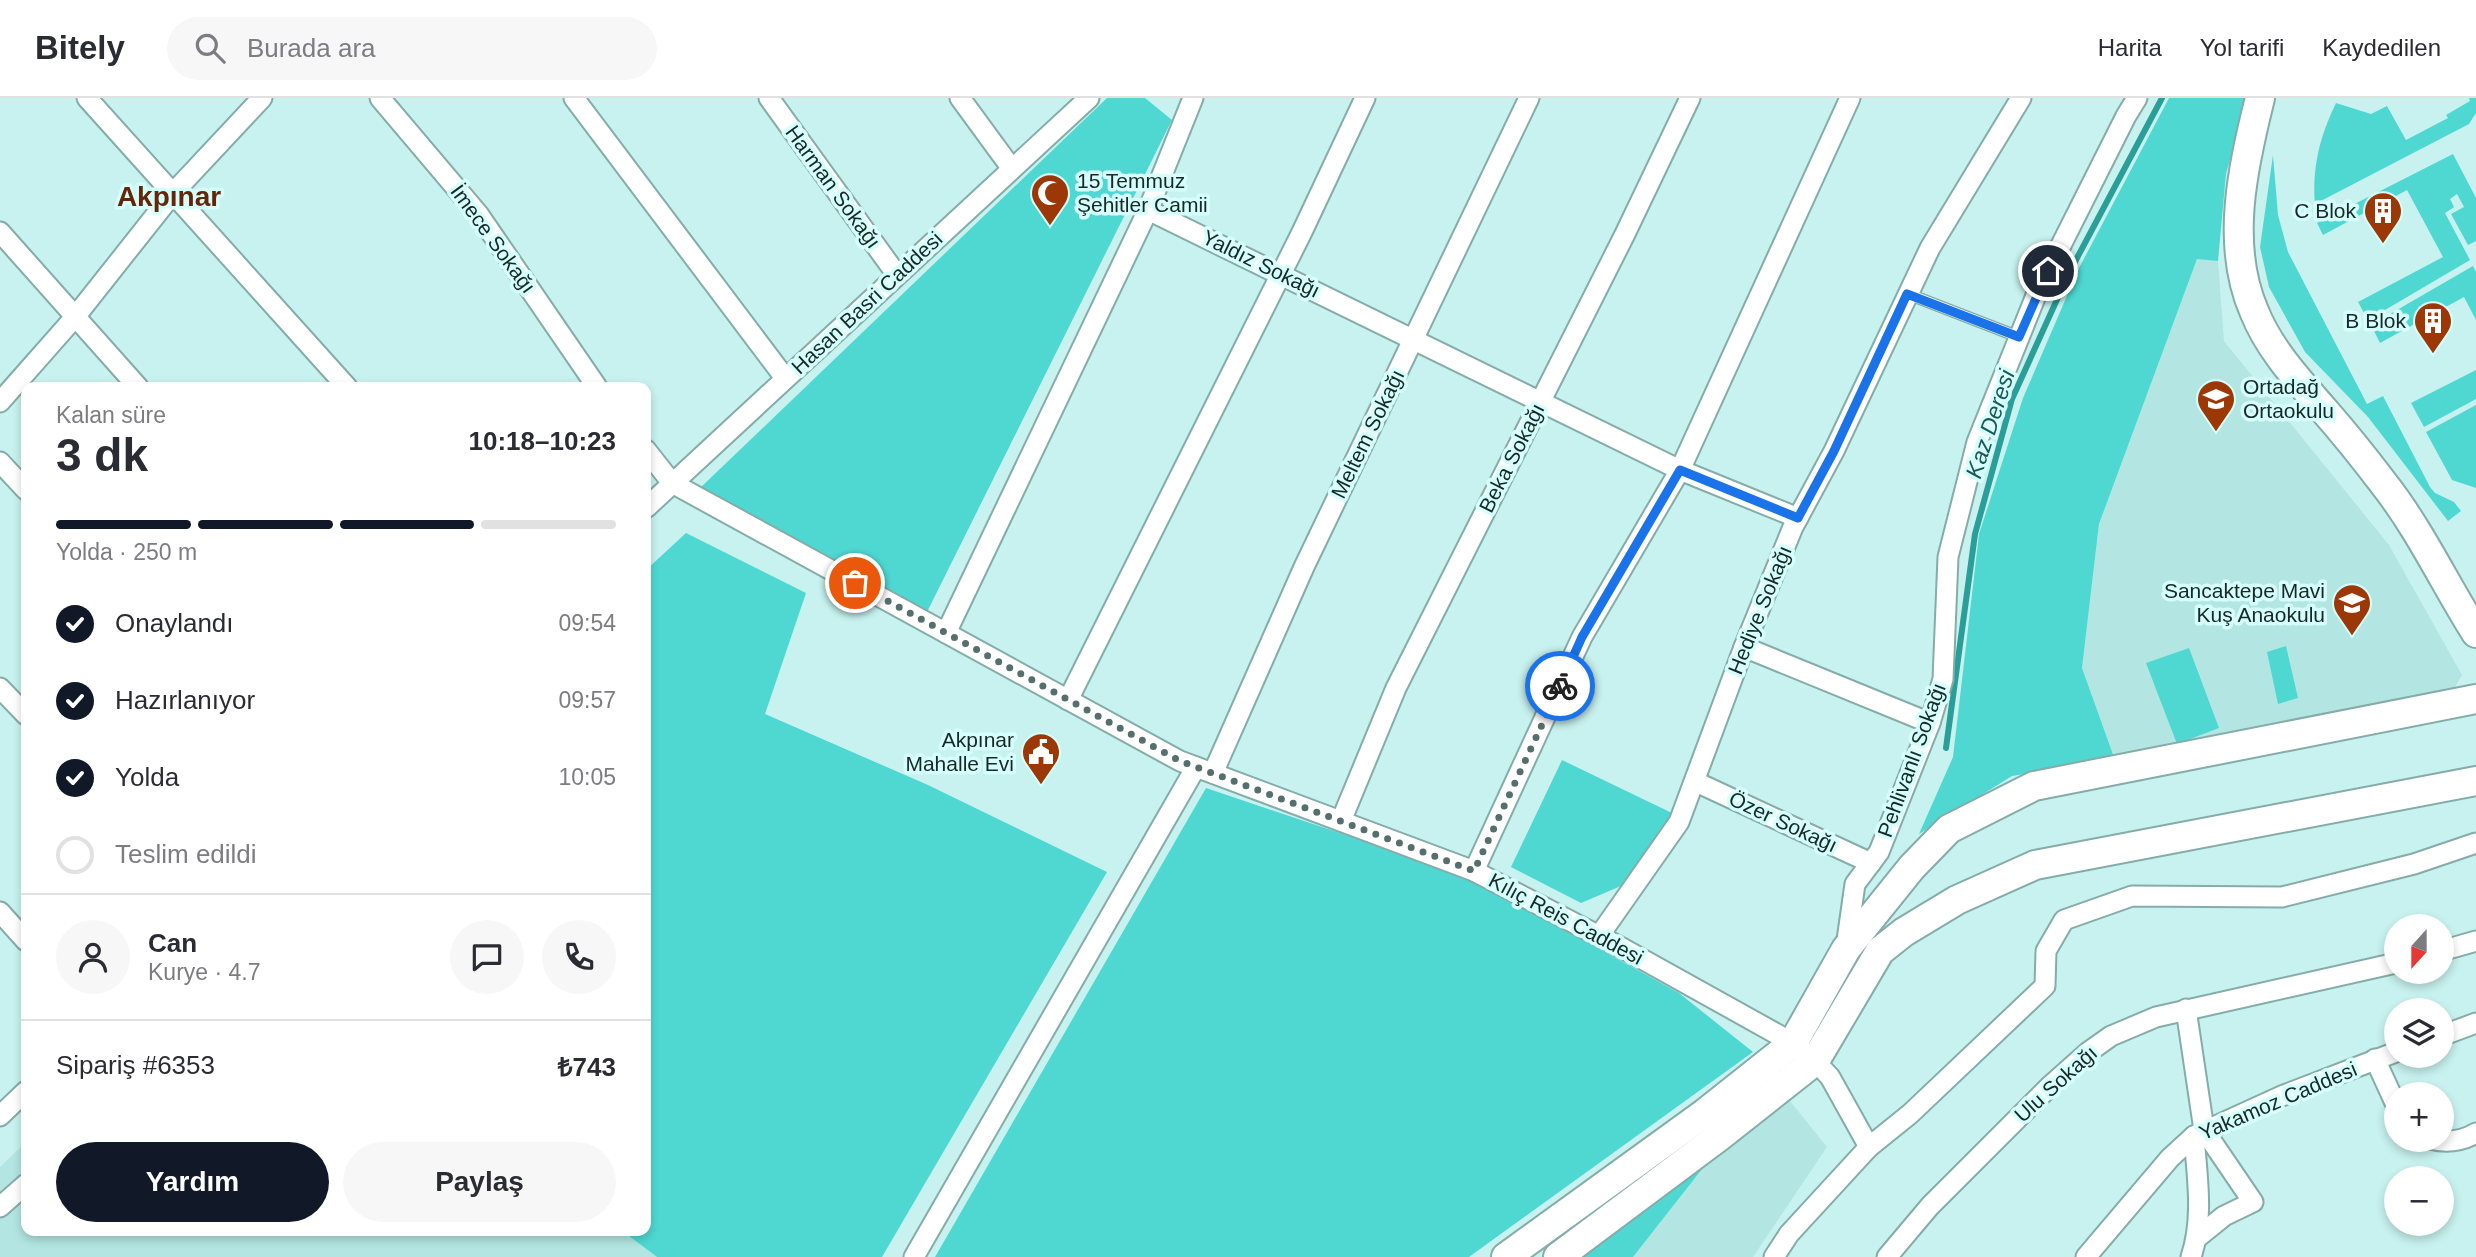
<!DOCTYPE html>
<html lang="tr">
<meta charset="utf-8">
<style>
:root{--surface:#fff;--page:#f7f7f7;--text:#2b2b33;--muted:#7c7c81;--line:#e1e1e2;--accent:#111827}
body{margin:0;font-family:Arial,sans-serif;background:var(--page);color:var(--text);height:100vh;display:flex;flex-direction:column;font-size:26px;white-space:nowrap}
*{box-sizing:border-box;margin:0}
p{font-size:23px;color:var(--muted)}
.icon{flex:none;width:38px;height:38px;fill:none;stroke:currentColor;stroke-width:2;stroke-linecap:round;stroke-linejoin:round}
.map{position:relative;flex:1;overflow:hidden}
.panel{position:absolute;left:21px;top:284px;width:630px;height:854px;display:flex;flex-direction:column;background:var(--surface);border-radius:14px;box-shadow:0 4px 10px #0003}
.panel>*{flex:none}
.needle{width:46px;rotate:201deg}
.controls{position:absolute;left:2384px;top:816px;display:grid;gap:14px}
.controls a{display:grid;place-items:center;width:70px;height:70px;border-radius:50%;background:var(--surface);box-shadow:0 4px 10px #0003;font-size:35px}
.pin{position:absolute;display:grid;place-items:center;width:60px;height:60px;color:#fff;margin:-30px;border:4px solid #fff;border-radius:50%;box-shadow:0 2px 7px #0007}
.courier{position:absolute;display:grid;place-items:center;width:70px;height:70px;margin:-35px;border:5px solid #1a73e8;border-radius:50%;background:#fff;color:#222;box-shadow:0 2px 9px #0007}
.overview em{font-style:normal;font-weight:800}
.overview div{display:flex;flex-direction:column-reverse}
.overview{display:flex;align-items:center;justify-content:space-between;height:119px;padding:0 35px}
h1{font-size:46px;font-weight:800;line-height:52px}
.bar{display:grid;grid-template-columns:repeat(4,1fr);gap:10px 7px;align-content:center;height:84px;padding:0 35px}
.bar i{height:9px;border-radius:5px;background:var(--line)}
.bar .on{background:var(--accent)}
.bar p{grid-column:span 4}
.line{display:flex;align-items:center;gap:18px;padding:0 35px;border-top:2px solid var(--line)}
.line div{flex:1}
.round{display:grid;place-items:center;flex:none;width:74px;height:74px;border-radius:37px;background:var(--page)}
ol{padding:0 35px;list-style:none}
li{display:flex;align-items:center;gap:21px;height:77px}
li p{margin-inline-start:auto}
li .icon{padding:7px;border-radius:50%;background:var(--accent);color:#fff;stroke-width:4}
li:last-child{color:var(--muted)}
li i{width:38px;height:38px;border:4px solid var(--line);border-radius:50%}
.action{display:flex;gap:14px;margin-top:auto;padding:14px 35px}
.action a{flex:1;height:80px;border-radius:42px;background:var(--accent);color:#fff;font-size:28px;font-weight:800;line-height:80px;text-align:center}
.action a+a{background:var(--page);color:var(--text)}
header{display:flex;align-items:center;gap:42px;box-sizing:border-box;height:98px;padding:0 35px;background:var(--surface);border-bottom:2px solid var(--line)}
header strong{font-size:33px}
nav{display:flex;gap:38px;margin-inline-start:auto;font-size:24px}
.search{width:490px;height:63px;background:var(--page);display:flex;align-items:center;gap:18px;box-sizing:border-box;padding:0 24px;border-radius:38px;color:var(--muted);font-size:26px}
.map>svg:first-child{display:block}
</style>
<header>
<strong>Bitely</strong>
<div class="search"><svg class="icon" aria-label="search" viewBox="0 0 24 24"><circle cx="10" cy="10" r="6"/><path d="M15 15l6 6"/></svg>Burada ara</div>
<nav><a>Harita</a><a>Yol tarifi</a><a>Kaydedilen</a></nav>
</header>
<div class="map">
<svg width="2476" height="1159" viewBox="0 0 2476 1159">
<rect width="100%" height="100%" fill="#c8f2ef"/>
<g fill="#b3e6e2">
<path d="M 2197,160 L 2218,163 L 2224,243 L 2389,447 L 2462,577 L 2454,591 L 2115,662 L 2082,570 L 2099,426 Z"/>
<path d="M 1790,1003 L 1827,1049 L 1753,1159 L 1633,1159 L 1706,1066 Z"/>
<path d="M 26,1044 L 26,1132 L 621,1132 L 657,1159 L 0,1159 L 0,1069 Z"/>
</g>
<g fill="#4fd8d2">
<path d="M 1107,0 L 1145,0 L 1172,22 L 927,514 L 699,391 Z"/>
<path d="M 2169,0 L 2247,0 L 2226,76 L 2218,163 L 2197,161 L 2099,426 L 2082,570 L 2115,662 L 2012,678 L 1919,736 L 1953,659 L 1979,436 L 2023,300 L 2079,170 Z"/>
<path d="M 2469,0 L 2476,0 L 2476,15 L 2469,26 L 2315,106 C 2312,69 2320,38 2336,5 L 2371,16 L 2387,8 L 2406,42 L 2448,20 L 2446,17 L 2470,3 Z"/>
<path d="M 2453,56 L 2476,100 L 2476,143 L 2468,147 L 2451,116 L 2464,109 L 2457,96 L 2450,101 L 2454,109 L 2445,115 L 2470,162 L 2368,222 L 2358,204 L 2443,159 L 2407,92 L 2323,137 L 2317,125 Z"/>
<path d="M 2273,57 L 2278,117 L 2288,154 L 2367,306 L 2383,298 L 2430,389 L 2435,395 L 2454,404 L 2461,413 L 2448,423 L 2368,319 L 2305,254 L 2269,189 L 2260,149 Z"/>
<path d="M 2473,168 L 2476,174 L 2476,222 L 2464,199 L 2380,245 L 2371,227 Z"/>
<path d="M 2476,272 L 2476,301 L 2424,329 L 2411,305 Z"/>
<path d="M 2476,307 L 2476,390 L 2452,382 L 2426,334 Z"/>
<path d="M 686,435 L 806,495 L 765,616 L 928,687 L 1107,774 L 882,1159 L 657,1159 L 621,1132 L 646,1132 L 646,472 Z"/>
<path d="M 2286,548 L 2298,600 L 2278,606 L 2267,554 Z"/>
<path d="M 2189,550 L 2219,630 L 2177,646 L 2146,565 Z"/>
<path d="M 1562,662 L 1674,716 L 1621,788 L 1581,805 L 1511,769 Z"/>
<path d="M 1206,690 L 1468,778 L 1679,895 L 1753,954 L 1469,1159 L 935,1159 Z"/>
<path d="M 1706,1066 L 1633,1159 L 1581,1159 Z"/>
</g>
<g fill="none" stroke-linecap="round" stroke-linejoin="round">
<path stroke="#2a9f9a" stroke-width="6" d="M 1946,650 L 1975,436 L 2012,301 L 2069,175 L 2162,0"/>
<defs>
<path id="lane" d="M 1908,196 L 2019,239"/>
<g id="street">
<path d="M 87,0 L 347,289"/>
<path d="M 380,0 L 479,117 L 597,289"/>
<path d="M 574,0 L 785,280"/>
<path d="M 769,0 L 897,177"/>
<path d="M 960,0 L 1012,71"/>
<path d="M 1148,112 L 1193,0"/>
<path d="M 0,134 L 138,289"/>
<path d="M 0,304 L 75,219 L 174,94 L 262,0"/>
<path d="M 646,352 L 672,385 L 1180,663 L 1474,773 L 1624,851 L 1793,945 L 1815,963 L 1830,979 L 1869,1049 L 1789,1136 L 1774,1159"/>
<path d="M 0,364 L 26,392"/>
<path d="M 646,410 L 1089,0"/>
<path d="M 946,535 L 1148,112 L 1680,372 L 1798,420"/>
<path d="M 1744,549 L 1930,625"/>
<path d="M 0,590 L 26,617"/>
<path d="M 1068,602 L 1302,134 L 1365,0"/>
<path d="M 1213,675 L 1304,469 L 1529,0"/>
<path d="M 1696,684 L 1871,765"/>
<path d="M 1341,723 L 1396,590 L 1625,136 L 1690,0"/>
<path d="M 1474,773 L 1582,539 L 1680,372 L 1850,0"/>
<path d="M 0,814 L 26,843"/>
<path d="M 1599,838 L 1679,724 L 1744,549 L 1793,429 L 1834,353 L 1930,150 L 2021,0"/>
<path d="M 1846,849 L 1855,786 L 1879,754 L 1930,625 L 1943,581 L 1948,459 L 1977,344 L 2037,195 L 2126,18 L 2137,0"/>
<path d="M 2441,853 L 2476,843"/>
<path d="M 2186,911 L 2204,1032 L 2253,1104 L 2224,1118 L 2198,1139"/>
<path d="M 2441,938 L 2476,925"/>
<path d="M 2375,961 L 2396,1007"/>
<path d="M 0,1018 L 26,993"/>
<path d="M 2430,1041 C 2446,1045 2461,1044 2476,1035"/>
<path d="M 1869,1049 L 1910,1016 L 2045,888 L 2046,853 L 2064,822 L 2132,798 L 2282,799 L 2414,766 L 2476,745"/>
<path d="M 0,1109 L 26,1086"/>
<path d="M 914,1159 L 1196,669"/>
<path d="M 1887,1159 L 1930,1108 L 2051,987 L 2087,955 L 2111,938 L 2156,919 L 2396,865"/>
<path d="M 2086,1159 L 2170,1060 L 2194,1038 L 2284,997 L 2396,954"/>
<path d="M 2191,1159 C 2204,1120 2197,1078 2194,1038"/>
</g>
<g id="secondary">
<path d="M 2260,0 C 2243,68 2225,146 2254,213 C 2269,251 2298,282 2324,312 C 2345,336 2365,361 2384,386 C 2420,432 2445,486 2476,535"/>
<path d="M 1506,1159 L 1705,1015 L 1793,945 L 1846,851 L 1912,769 L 1949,731 L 2034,688 L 2476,601"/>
<path d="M 1558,1159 L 1720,1038 L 1815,963 L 1880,853 L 1904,834 L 1957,802 L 2035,767 L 2476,683"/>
</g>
</defs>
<use href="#lane" stroke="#84aca9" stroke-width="13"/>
<use href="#street" stroke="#84aca9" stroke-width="23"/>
<use href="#secondary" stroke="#84aca9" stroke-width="32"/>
<use href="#lane" stroke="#fff" stroke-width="10"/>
<use href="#street" stroke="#fff" stroke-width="19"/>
<use href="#secondary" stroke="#fff" stroke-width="28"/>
</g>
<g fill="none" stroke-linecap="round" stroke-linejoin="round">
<path stroke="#566f6d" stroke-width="7" stroke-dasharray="0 12.6" d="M 855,485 L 1180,663 L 1474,773 L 1560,588"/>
<path stroke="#1a73e8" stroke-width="9" d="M 1560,588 L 1582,539 L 1680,372 L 1798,420 L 1834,353 L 1907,196 L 2019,239 L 2048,173"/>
</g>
<defs>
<symbol id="mosque-pin" viewBox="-11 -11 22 30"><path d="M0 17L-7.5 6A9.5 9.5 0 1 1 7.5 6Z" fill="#9c3805" stroke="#d5fffc"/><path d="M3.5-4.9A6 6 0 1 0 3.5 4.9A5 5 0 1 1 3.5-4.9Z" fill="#fff"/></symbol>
<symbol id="building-pin" viewBox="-11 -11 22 30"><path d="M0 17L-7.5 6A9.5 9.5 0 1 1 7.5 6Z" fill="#9c3805" stroke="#d5fffc"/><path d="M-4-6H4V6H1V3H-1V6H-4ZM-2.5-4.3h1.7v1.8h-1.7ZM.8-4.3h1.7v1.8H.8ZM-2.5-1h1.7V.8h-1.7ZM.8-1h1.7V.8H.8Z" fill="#fff"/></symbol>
<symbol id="school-pin" viewBox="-11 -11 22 30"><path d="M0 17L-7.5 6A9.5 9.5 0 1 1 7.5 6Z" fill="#9c3805" stroke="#d5fffc"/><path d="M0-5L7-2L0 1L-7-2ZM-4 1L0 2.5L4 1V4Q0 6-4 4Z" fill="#fff"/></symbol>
<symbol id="civic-pin" viewBox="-11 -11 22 30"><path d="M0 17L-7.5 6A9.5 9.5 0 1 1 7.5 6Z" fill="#9c3805" stroke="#d5fffc"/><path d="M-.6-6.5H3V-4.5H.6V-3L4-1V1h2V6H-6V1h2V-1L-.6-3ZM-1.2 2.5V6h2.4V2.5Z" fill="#fff"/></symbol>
</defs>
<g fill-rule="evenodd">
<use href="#mosque-pin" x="1028" y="73" width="44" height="60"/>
<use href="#building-pin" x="2361" y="91" width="44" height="60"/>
<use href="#building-pin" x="2411" y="201" width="44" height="60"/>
<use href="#school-pin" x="2194" y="279" width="44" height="60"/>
<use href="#school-pin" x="2330" y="483" width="44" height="60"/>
<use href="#civic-pin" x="1019" y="632" width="44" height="60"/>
</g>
<g text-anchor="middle" stroke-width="7" stroke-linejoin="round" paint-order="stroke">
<g font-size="21" fill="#182827" stroke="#d5fffc" text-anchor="end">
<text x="1077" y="90" text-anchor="start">15 Temmuz<tspan x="1077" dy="24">Şehitler Camii</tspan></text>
<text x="2356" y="120">C Blok</text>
<text x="2406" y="230">B Blok</text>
<text x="2243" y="296" text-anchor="start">Ortadağ<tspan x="2243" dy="24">Ortaokulu</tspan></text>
<text x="2325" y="500">Sancaktepe Mavi<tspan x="2325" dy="24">Kuş Anaokulu</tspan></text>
<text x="1014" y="649">Akpınar<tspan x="1014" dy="24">Mahalle Evi</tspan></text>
</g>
<g font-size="21" fill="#182827" stroke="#d5fffc">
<text transform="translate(833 89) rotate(54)" y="7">Harman Sokağı</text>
<text transform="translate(493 141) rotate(54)" y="7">İmece Sokağı</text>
<text transform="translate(1261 166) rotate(26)" y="7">Yaldız Sokağı</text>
<text transform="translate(867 205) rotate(-43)" y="7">Hasan Basri Caddesi</text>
<text transform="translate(1368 336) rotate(-64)" y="7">Meltem Sokağı</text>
<text transform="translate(1512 360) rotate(-63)" y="7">Beka Sokağı</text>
<text transform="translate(1760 512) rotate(-68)" y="7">Hediye Sokağı</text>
<text transform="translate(1912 662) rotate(-70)" y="7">Pehlivanlı Sokağı</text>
<text transform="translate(1783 724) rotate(25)" y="7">Özer Sokağı</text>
<text transform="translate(1566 821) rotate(28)" y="7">Kılıç Reis Caddesi</text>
<text transform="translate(2056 986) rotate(-42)" y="7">Ulu Sokağı</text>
<text transform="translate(2278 1003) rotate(-23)" y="7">Yakamoz Caddesi</text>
</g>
<g font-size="23" font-style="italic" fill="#195754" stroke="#d5fffc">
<text transform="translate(1990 326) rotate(-72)" y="8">Kaz Deresi</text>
</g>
<g font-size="28" font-weight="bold" fill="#652509" stroke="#d5fffc">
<text x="169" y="108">Akpınar</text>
</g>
</g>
</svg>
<div class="controls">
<a><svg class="needle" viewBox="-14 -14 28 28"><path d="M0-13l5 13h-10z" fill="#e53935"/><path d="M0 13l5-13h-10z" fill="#7c7c81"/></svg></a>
<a><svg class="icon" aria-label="layers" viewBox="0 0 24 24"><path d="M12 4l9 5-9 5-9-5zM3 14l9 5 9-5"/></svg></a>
<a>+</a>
<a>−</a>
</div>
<div class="pin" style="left:855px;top:485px;background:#ea580c"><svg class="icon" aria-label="bag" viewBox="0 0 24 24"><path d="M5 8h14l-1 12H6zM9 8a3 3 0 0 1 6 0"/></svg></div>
<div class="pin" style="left:2048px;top:173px;background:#1f2937"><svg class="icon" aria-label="home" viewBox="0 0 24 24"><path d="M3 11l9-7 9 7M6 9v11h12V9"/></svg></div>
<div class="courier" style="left:1560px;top:588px"><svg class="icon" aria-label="bike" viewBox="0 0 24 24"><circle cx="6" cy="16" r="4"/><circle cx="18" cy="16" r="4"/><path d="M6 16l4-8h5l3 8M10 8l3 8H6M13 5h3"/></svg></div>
<section class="panel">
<div class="overview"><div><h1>3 dk</h1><p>Kalan süre</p></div><em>10:18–10:23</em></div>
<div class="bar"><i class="on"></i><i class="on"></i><i class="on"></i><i></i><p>Yolda · 250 m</p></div>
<ol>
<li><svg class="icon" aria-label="check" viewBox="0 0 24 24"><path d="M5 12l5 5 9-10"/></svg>Onaylandı<p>09:54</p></li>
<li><svg class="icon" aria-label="check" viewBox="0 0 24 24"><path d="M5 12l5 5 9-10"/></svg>Hazırlanıyor<p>09:57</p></li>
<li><svg class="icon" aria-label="check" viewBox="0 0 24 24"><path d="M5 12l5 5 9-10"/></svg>Yolda<p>10:05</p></li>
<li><i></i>Teslim edildi</li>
</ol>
<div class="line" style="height:126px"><a class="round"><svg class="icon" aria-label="person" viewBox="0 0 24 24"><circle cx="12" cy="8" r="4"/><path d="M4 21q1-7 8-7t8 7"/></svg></a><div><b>Can</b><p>Kurye · 4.7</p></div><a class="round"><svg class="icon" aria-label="chat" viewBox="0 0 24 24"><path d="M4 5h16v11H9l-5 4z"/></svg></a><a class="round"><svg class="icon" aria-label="phone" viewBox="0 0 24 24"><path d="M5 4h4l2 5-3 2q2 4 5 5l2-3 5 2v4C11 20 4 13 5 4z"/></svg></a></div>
<div class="line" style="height:91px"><div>Sipariş #6353</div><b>₺743</b></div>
<div class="action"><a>Yardım</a><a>Paylaş</a></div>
</section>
</div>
